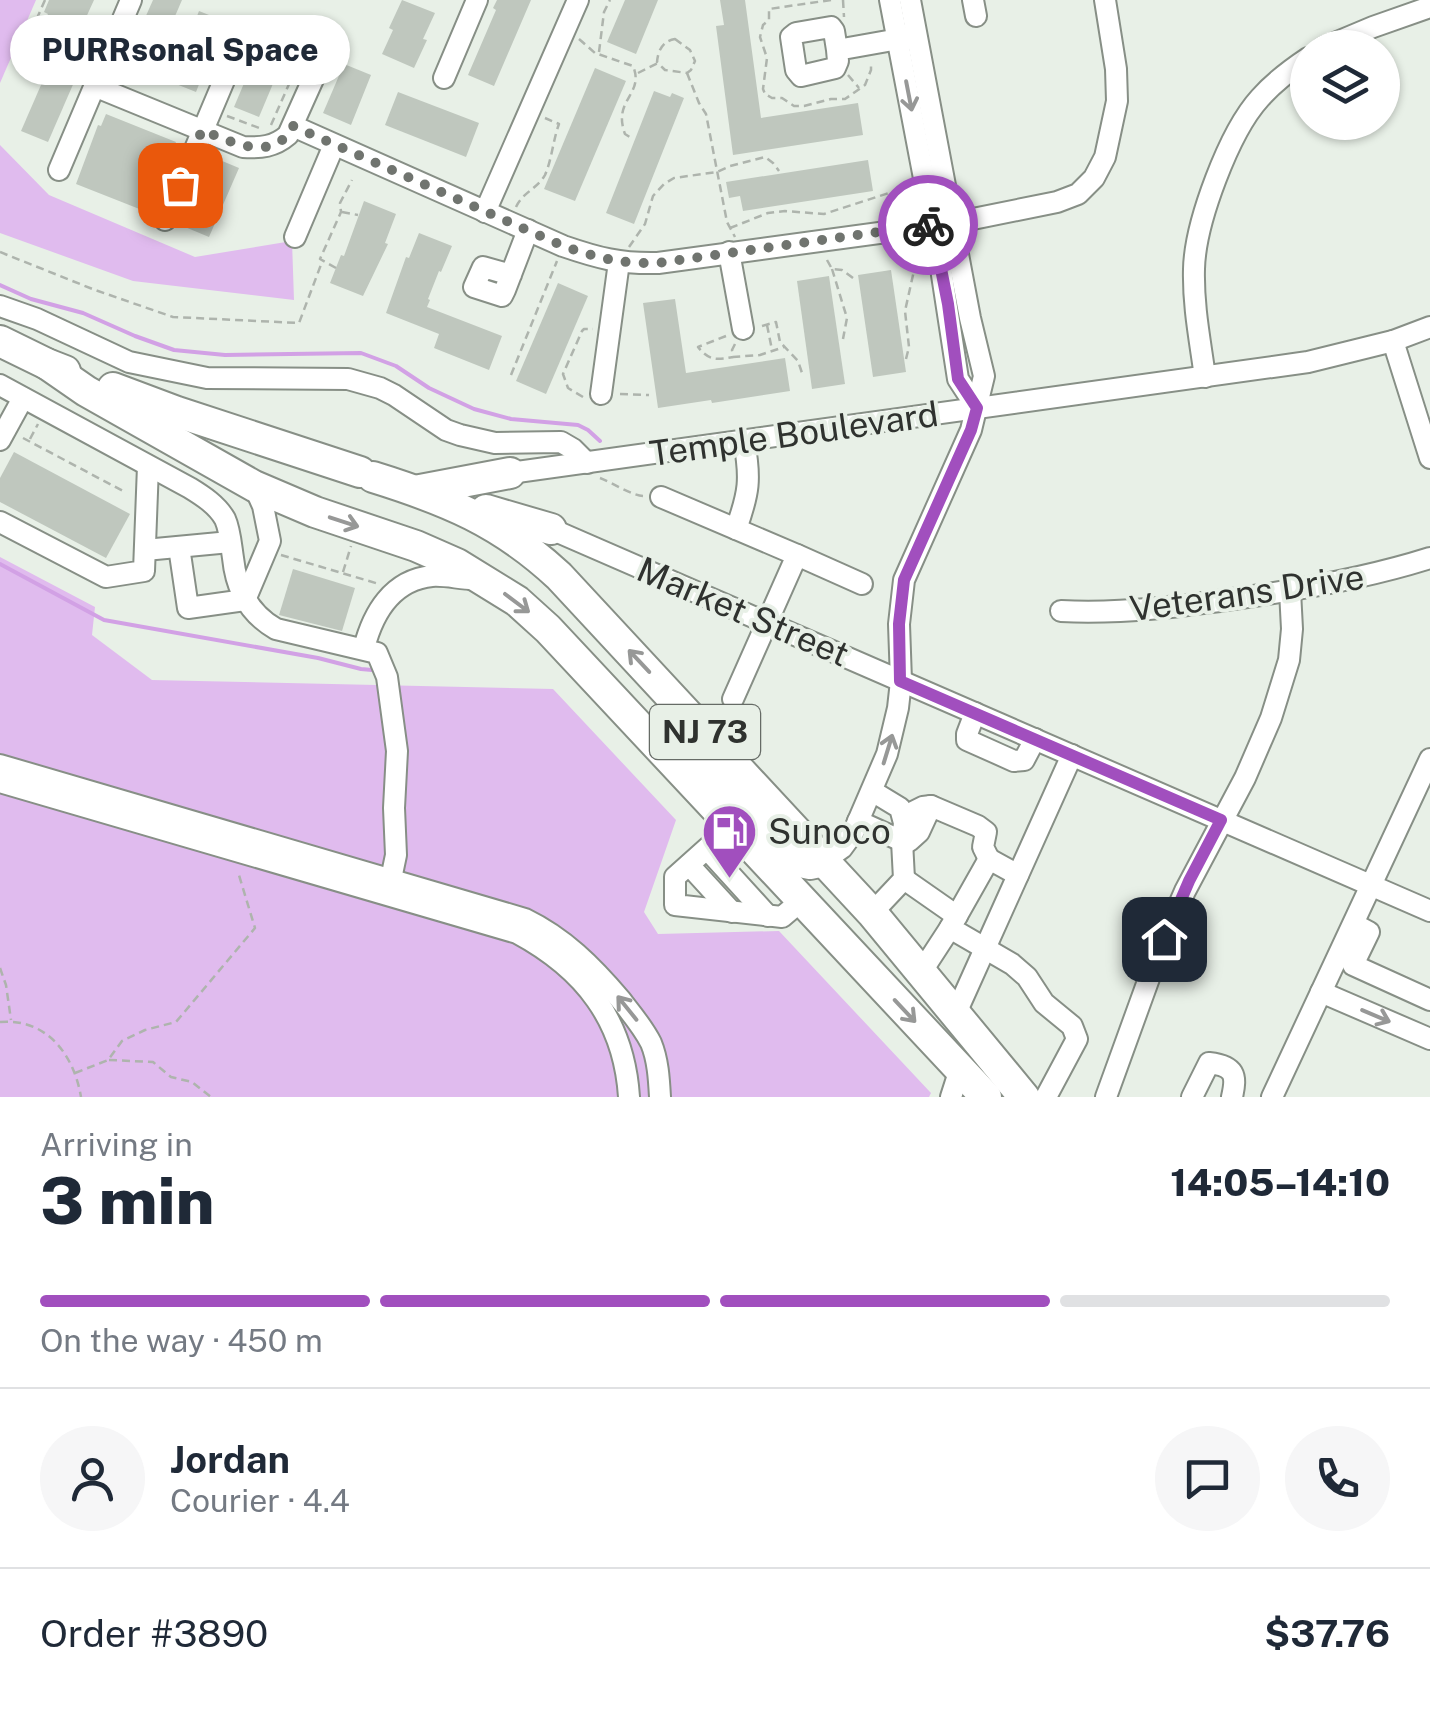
<!DOCTYPE html>
<meta charset="utf-8">
<style>
:root{--surface:#fff;--page:#f6f6f7;--text:#1f2937;--muted:#747a83;--line:#e0e1e3;--accent:#a14fbe}
body{margin:0;font-family:"Public Sans",sans-serif;background:var(--page);color:var(--text);height:100vh;display:flex;flex-direction:column;font-size:38px;white-space:nowrap}
*{box-sizing:border-box;margin:0}
p{font-size:32px;color:var(--muted)}
.icon{flex:none;width:55px;height:55px;fill:none;stroke:currentColor;stroke-width:2;stroke-linecap:round;stroke-linejoin:round}
.map{position:relative;height:1097px;overflow:hidden}
.side{display:flex;flex-direction:column;background:var(--surface);flex:1}
.side>*{flex:none}
.tools{position:absolute;left:1290px;top:30px;display:grid;gap:20px}
.tools a{display:grid;place-items:center;width:110px;height:110px;border-radius:50%;background:var(--surface);box-shadow:0 2px 8px #0004;font-size:50px}
.pin{position:absolute;display:grid;place-items:center;width:85px;height:85px;color:#fff;margin:-42px;border-radius:20px;box-shadow:0 5px 15px #0006}
.courier{position:absolute;display:grid;place-items:center;width:100px;height:100px;margin:-50px;border:8px solid #a14fbe;border-radius:50%;background:#fff;color:#222;box-shadow:0 2px 12px #0007}
.bubble{position:absolute;height:70px;border-radius:35px;background:var(--surface);box-shadow:0 2px 8px #0004;font-size:32px;font-weight:800;line-height:70px;text-align:center}
.head em{font-style:normal;font-weight:800}
.head div{display:flex;flex-direction:column-reverse}
.head{display:flex;align-items:center;justify-content:space-between;height:170px;padding:0 40px}
h1{font-size:65px;font-weight:800;line-height:75px}
.bar{display:grid;grid-template-columns:repeat(4,1fr);gap:15px 10px;align-content:center;height:120px;padding:0 40px}
.bar i{height:12px;border-radius:8px;background:var(--line)}
.bar .on{background:var(--accent)}
.bar p{grid-column:span 4}
.line{display:flex;align-items:center;gap:25px;padding:0 40px;border-top:2px solid var(--line)}
.line div{flex:1}
.round{display:grid;place-items:center;flex:none;width:105px;height:105px;border-radius:52px;background:var(--page)}
.map>svg:first-child{display:block}
</style>
<div class="map">
<svg width="1430" height="1097" viewBox="0 0 1430 1097">
<rect width="100%" height="100%" fill="#e8f0e7"/>
<g fill="#e0bbee">
<path d="M 0,0 L 36,0 L 0,83 Z"/>
<path d="M 0,145 L 49,195 L 195,257 L 292,241 L 294,300 L 133,281 L 0,233 Z"/>
<path d="M 0,557 L 95,607 L 92,635 L 152,680 L 553,689 L 676,820 L 644,912 L 658,934 L 779,931 L 931,1093 L 929,1097 L 0,1097 Z"/>
</g>
<g fill="none" stroke-linecap="round" stroke-linejoin="round">
<g stroke="#d2a1e5" stroke-width="4">
<path d="M 0,285 L 31,299 L 83,313 L 135,336 L 174,350 L 225,355 L 361,353 L 396,366 L 429,388 L 474,409 L 511,419 L 578,425 L 588,430 L 600,441"/>
<path d="M 0,564 L 104,620 L 318,658 L 361,669 L 372,670"/>
</g>
</g>
<g fill="#bfc7be">
<path d="M 49,0 L 94,0 L 78,35 L 45,20 L 48,14 L 44,12 Z"/>
<path d="M 153,0 L 182,0 L 150,74 L 125,63 Z"/>
<path d="M 402,0 L 435,13 L 423,39 L 427,40 L 414,68 L 382,54 L 393,30 L 389,28 Z"/>
<path d="M 497,0 L 531,0 L 494,86 L 468,75 L 496,10 L 493,8 Z"/>
<path d="M 625,0 L 658,0 L 636,54 L 607,42 Z"/>
<path d="M 720,0 L 745,0 L 761,118 L 858,103 L 863,135 L 733,155 L 716,26 L 724,25 Z"/>
<path d="M 199,11 L 224,21 L 196,92 L 171,82 Z"/>
<path d="M 263,38 L 288,48 L 259,117 L 234,107 Z"/>
<path d="M 51,62 L 78,73 L 48,142 L 21,131 Z"/>
<path d="M 344,64 L 371,75 L 351,125 L 323,113 Z"/>
<path d="M 595,68 L 626,81 L 575,201 L 544,189 Z"/>
<path d="M 654,91 L 670,97 L 672,93 L 684,98 L 634,224 L 606,213 Z"/>
<path d="M 398,92 L 479,123 L 466,157 L 385,125 Z"/>
<path d="M 106,114 L 176,142 L 147,212 L 76,184 L 98,125 L 101,126 Z"/>
<path d="M 215,158 L 239,168 L 209,237 L 185,227 L 190,217 L 187,216 L 206,170 L 209,171 Z"/>
<path d="M 868,160 L 873,191 L 743,211 L 740,196 L 729,198 L 726,182 Z"/>
<path d="M 364,201 L 396,214 L 385,243 L 388,244 L 363,296 L 330,283 L 341,255 L 344,256 Z"/>
<path d="M 419,233 L 452,246 L 441,272 L 439,271 L 428,299 L 430,300 L 427,307 L 502,336 L 489,370 L 434,348 L 439,334 L 386,313 L 406,257 L 409,258 Z"/>
<path d="M 891,270 L 906,372 L 873,377 L 858,275 Z"/>
<path d="M 829,276 L 845,384 L 812,389 L 797,281 Z"/>
<path d="M 558,283 L 588,296 L 546,394 L 516,381 Z"/>
<path d="M 675,299 L 686,373 L 785,358 L 790,391 L 712,403 L 711,400 L 658,408 L 643,303 Z"/>
<path d="M 14,452 L 130,514 L 106,558 L 0,502 L 0,478 Z"/>
<path d="M 293,569 L 355,588 L 342,631 L 279,615 Z"/>
</g>
<g fill="none" stroke-linecap="round" stroke-linejoin="round">
<defs>
<g id="minor">
<path d="M 890,0 L 940,262 L 958,379 L 977,408"/>
<path d="M 973,0 L 976,16"/>
<path d="M 1323,48 L 1373,27 L 1430,7"/>
<path d="M 837,50 L 838,61 L 835,68 L 801,76 L 796,70 L 791,37 L 796,33 L 831,27 L 834,31 L 837,50 L 910,37"/>
<path d="M 444,78 L 477,0"/>
<path d="M 94,86 L 243,147 C 261,148 274,147 288,135 L 323,57"/>
<path d="M 293,126 L 563,246 C 598,258 620,264 658,263 L 953,223 L 1057,202 L 1078,194 L 1094,178 L 1105,157 L 1117,101 L 1116,69 L 1105,0"/>
<path d="M 59,170 L 131,0"/>
<path d="M 485,212 L 578,0"/>
<path d="M 165,220 L 244,33"/>
<path d="M 295,237 L 334,145"/>
<path d="M 729,252 L 743,329"/>
<path d="M 511,275 L 483,267 L 474,287 L 502,296 L 505,290 L 528,230"/>
<path d="M 0,306 L 37,319 L 129,362 L 207,378 L 348,379 L 380,388 L 394,395 L 446,430 L 460,435 L 495,443 L 561,442 L 573,449 L 587,463"/>
<path d="M 1393,341 L 1430,458"/>
<path d="M 1205,377 C 1200,340 1193,306 1194,269 C 1195,223 1229,132 1260,98 C 1274,82 1290,70 1308,58"/>
<path d="M 0,385 L 190,488 C 203,496 217,505 225,519 C 230,530 231,545 233,558 C 236,588 248,613 276,629 L 377,653 L 387,677 L 397,751 L 394,808 L 396,855 L 391,879"/>
<path d="M 601,394 L 619,262"/>
<path d="M 0,440 L 23,398"/>
<path d="M 510,473 L 1308,362 L 1393,341 L 1430,327"/>
<path d="M 661,497 L 797,555 L 733,699"/>
<path d="M 0,522 L 106,577 L 144,571 L 148,466"/>
<path d="M 551,529 L 1430,911"/>
<path d="M 736,529 C 749,493 751,479 744,441"/>
<path d="M 179,547 L 188,608 L 245,600 L 270,541 L 263,506 L 254,486"/>
<path d="M 145,550 L 230,542"/>
<path d="M 797,555 L 862,584"/>
<path d="M 1061,611 C 1124,614 1185,606 1247,597 C 1310,588 1370,577 1430,558"/>
<path d="M 364,648 C 373,613 392,580 432,576 C 446,575 460,579 473,579"/>
<path d="M 975,713 L 967,734 L 967,740 L 1014,761 L 1024,760 L 1035,739"/>
<path d="M 0,765 L 525,919 C 564,938 592,966 620,999 C 631,1013 643,1027 651,1043 C 658,1060 659,1079 660,1097"/>
<path d="M 0,782 L 517,933 C 584,969 624,1020 629,1097"/>
<path d="M 903,817 L 923,807 L 931,806 L 978,826 L 986,832 L 983,847 L 989,859"/>
<path d="M 858,821 L 902,841 L 909,841 L 919,832 L 931,806"/>
<path d="M 732,826 L 675,877 L 675,905 L 782,917 L 801,901"/>
<path d="M 707,849 L 768,916"/>
<path d="M 824,861 L 842,848 L 853,833 L 887,754 L 898,708 L 901,681 L 899,624 L 904,580 L 971,430 L 984,376 L 970,318 L 910,0"/>
<path d="M 689,865 L 732,912"/>
<path d="M 1018,875 L 989,859 L 950,928 L 1012,964 L 1027,977 L 1044,1003 L 1072,1026 L 1077,1039 L 1046,1097"/>
<path d="M 904,879 L 957,916"/>
<path d="M 872,913 L 904,879 L 902,841 L 904,823 L 900,808 L 872,791"/>
<path d="M 1354,924 L 1369,932 L 1353,965 L 1430,1000"/>
<path d="M 922,971 L 950,928"/>
<path d="M 1321,992 L 1430,1039"/>
<path d="M 956,1013 L 1072,755"/>
<path d="M 951,1097 L 960,1069"/>
<path d="M 1106,1097 L 1160,948 L 1185,891 L 1245,778 L 1271,718 L 1289,660 L 1292,629 L 1290,591"/>
<path d="M 1192,1097 L 1209,1063 C 1235,1066 1237,1075 1232,1097"/>
<path d="M 1272,1097 L 1430,759"/>
</g>
<g id="highway">
<path d="M 0,341 L 47,364 L 65,371"/>
<path d="M 47,364 L 86,391 L 254,486 L 315,512 L 416,546 L 457,564 L 517,601 L 548,629 L 986,1097"/>
<path d="M 113,388 L 177,412 L 360,472"/>
<path d="M 373,477 C 447,500 501,522 559,576 L 872,913 L 1024,1097"/>
<path d="M 420,490 L 510,473"/>
<path d="M 486,510 L 551,529"/>
<path d="M 687,754 L 721,783 L 796,861 L 810,864 L 824,861"/>
</g>
</defs>
<use href="#minor" stroke="#878f86" stroke-width="24"/>
<use href="#highway" stroke="#878f86" stroke-width="34"/>
<g stroke="#aeb4ad" stroke-width="2.5" stroke-dasharray="8 5" stroke-linecap="butt">
<path d="M 45,0 L 38,16 L 40,22 L 88,43"/>
<path d="M 831,0 L 769,9 L 769,20 L 763,25 L 760,37 L 767,58 L 763,89 L 765,94 L 772,98 L 782,98 L 794,106 L 804,106 L 831,99 L 845,99 L 865,85 L 871,70 L 871,64"/>
<path d="M 843,0 L 844,17"/>
<path d="M 579,39 L 595,53 L 633,66 C 645,95 612,99 625,134 L 633,139"/>
<path d="M 675,39 L 690,50 L 695,61 L 691,70 L 687,73 L 665,70 L 657,62 C 658,50 663,41 675,39 Z"/>
<path d="M 599,52 L 604,12 L 610,0"/>
<path d="M 638,73 L 658,63"/>
<path d="M 687,73 L 699,103 L 706,114 L 727,222 L 735,237"/>
<path d="M 848,75 L 859,88"/>
<path d="M 227,116 L 262,129"/>
<path d="M 271,125 L 304,50 L 308,51"/>
<path d="M 516,207 C 522,193 538,188 545,175 C 552,159 553,140 559,124 L 545,118"/>
<path d="M 342,212 L 358,215"/>
<path d="M 730,228 L 768,213 L 785,211 L 824,214 L 889,193 L 902,200 L 906,214"/>
<path d="M 629,247 L 645,224 L 653,196 L 664,184 L 674,178 L 717,172 L 730,166 L 765,157 L 773,163 L 779,171"/>
<path d="M 0,252 L 95,290 L 173,317 L 299,323 L 322,262"/>
<path d="M 827,260 L 832,269 L 842,270 L 857,281"/>
<path d="M 336,268 L 320,259 L 341,212 L 340,203 L 352,180"/>
<path d="M 832,269 L 847,318 L 843,339"/>
<path d="M 767,325 L 772,350"/>
<path d="M 762,326 L 776,322 L 780,342 L 798,361 L 802,373"/>
<path d="M 726,336 L 698,347 C 709,361 717,360 733,357"/>
<path d="M 735,344 L 732,350 L 733,357 L 760,355 L 784,347"/>
<path d="M 906,359 L 909,347 L 905,311 L 915,266 L 912,248"/>
<path d="M 511,375 L 557,261"/>
<path d="M 620,394 L 649,395"/>
<path d="M 583,397 L 568,388 L 563,374 L 582,331 L 584,329 L 593,329"/>
<path d="M 23,438 L 123,491"/>
<path d="M 30,439 L 38,424"/>
<path d="M 600,478 C 613,483 631,495 643,496"/>
<path d="M 281,555 L 379,584"/>
<path d="M 343,572 L 351,546"/>
<path d="M 0,968 L 6,985 L 11,1020"/>
<path d="M 0,1022 C 47,1018 74,1055 81,1097"/>
<path d="M 109,1060 L 153,1062 L 171,1077 L 192,1082 L 211,1097"/>
<path d="M 75,1073 L 108,1060 L 122,1041 L 145,1030 L 176,1022 L 255,928 L 238,872"/>
</g>
<use href="#minor" stroke="#fff" stroke-width="20"/>
<use href="#highway" stroke="#fff" stroke-width="30"/>
</g>
<defs><path id="oneway-shaft" d="M-6 0H5M1.5-3L5.5 0L1.5 3" fill="none" stroke-width="1.6" stroke-linecap="round" stroke-linejoin="round" transform="scale(2.5)"/></defs>
<g stroke="#979897">
<use href="#oneway-shaft" transform="translate(909 96) rotate(79)"/>
<use href="#oneway-shaft" transform="translate(344 522) rotate(18)"/>
<use href="#oneway-shaft" transform="translate(517 603) rotate(37)"/>
<use href="#oneway-shaft" transform="translate(639 661) rotate(-133)"/>
<use href="#oneway-shaft" transform="translate(888 749) rotate(-73)"/>
<use href="#oneway-shaft" transform="translate(627 1008) rotate(-129)"/>
<use href="#oneway-shaft" transform="translate(905 1011) rotate(47)"/>
<use href="#oneway-shaft" transform="translate(1376 1016) rotate(23)"/>
</g>
<g fill="none" stroke-linecap="round" stroke-linejoin="round">
<path stroke="#70746f" stroke-width="10" stroke-dasharray="0 18" d="M 180,185 L 202,130 C 231,142 274,164 293,126 L 563,246 C 598,258 620,264 658,263 L 928,225"/>
<path stroke="#a14fbe" stroke-width="12" d="M 928,225 L 932,224 L 948,304 L 958,379 L 977,408 L 971,430 L 904,580 L 899,624 L 900,681 L 1221,820 L 1189,881 L 1164,939"/>
</g>
<defs>
<symbol id="fuel-pin" viewBox="-11 -11 22 30"><path d="M0 17L-7.5 6A9.5 9.5 0 1 1 7.5 6Z" fill="#a14fbe" stroke="#e8f0e7"/><path d="M-5.5-6h7V0h2V4h1.3V-2.5L3-4.5l.8-.8L6-3V5H2.5V1h-1V6h-7ZM-4.2-4.7v3.2H.2V-4.7Z" fill="#fff"/></symbol>
</defs>
<g fill-rule="evenodd">
<use href="#fuel-pin" x="698" y="800" width="63" height="86"/>
</g>
<g text-anchor="middle" stroke-width="8" stroke-linejoin="round" paint-order="stroke">
<rect fill="#e8f0e7" stroke="#666b66" stroke-width="2.5" x="650" y="705" width="110" height="54" rx="8"/>
<g font-size="32" font-weight="bold" fill="#2f322f">
<text x="705" y="743">NJ 73</text>
</g>
<g font-size="35" fill="#2f322f" stroke="#e8f0e7">
<text transform="translate(794 434) rotate(-8)" y="12">Temple Boulevard</text>
<text transform="translate(1247 593) rotate(-8)" y="12">Veterans Drive</text>
<text transform="translate(743 612) rotate(23)" y="12">Market Street</text>
</g>
<g font-size="35" fill="#2f322f" stroke="#e8f0e7" text-anchor="start">
<text x="768" y="844">Sunoco</text>
</g>
</g>
</svg>
<div class="tools">
<a><svg class="icon" aria-label="layers" viewBox="0 0 24 24"><path d="M12 4l9 5-9 5-9-5zM3 14l9 5 9-5"/></svg></a>
</div>
<div class="pin" style="left:180px;top:185px;background:#ea580c"><svg class="icon" aria-label="bag" viewBox="0 0 24 24"><path d="M5 8h14l-1 12H6zM9 8a3 3 0 0 1 6 0"/></svg></div>
<div class="pin" style="left:1164px;top:939px;background:#1f2937"><svg class="icon" aria-label="home" viewBox="0 0 24 24"><path d="M3 11l9-7 9 7M6 9v11h12V9"/></svg></div>
<div class="courier" style="left:928px;top:225px"><svg class="icon" aria-label="bike" viewBox="0 0 24 24"><circle cx="6" cy="16" r="4"/><circle cx="18" cy="16" r="4"/><path d="M6 16l4-8h5l3 8M10 8l3 8H6M13 5h3"/></svg></div>
<div class="bubble" style="left:10px;top:15px;width:340px">PURRsonal Space</div>
</div>
<section class="side">
<div class="head"><div><h1>3 min</h1><p>Arriving in</p></div><em>14:05–14:10</em></div>
<div class="bar"><i class="on"></i><i class="on"></i><i class="on"></i><i></i><p>On the way · 450 m</p></div>
<div class="line" style="height:180px"><a class="round"><svg class="icon" aria-label="person" viewBox="0 0 24 24"><circle cx="12" cy="8" r="4"/><path d="M4 21q1-7 8-7t8 7"/></svg></a><div><b>Jordan</b><p>Courier · 4.4</p></div><a class="round"><svg class="icon" aria-label="chat" viewBox="0 0 24 24"><path d="M4 5h16v11H9l-5 4z"/></svg></a><a class="round"><svg class="icon" aria-label="phone" viewBox="0 0 24 24"><path d="M5 4h4l2 5-3 2q2 4 5 5l2-3 5 2v4C11 20 4 13 5 4z"/></svg></a></div>
<div class="line" style="height:130px"><div>Order #3890</div><b>$37.76</b></div>
</section>
